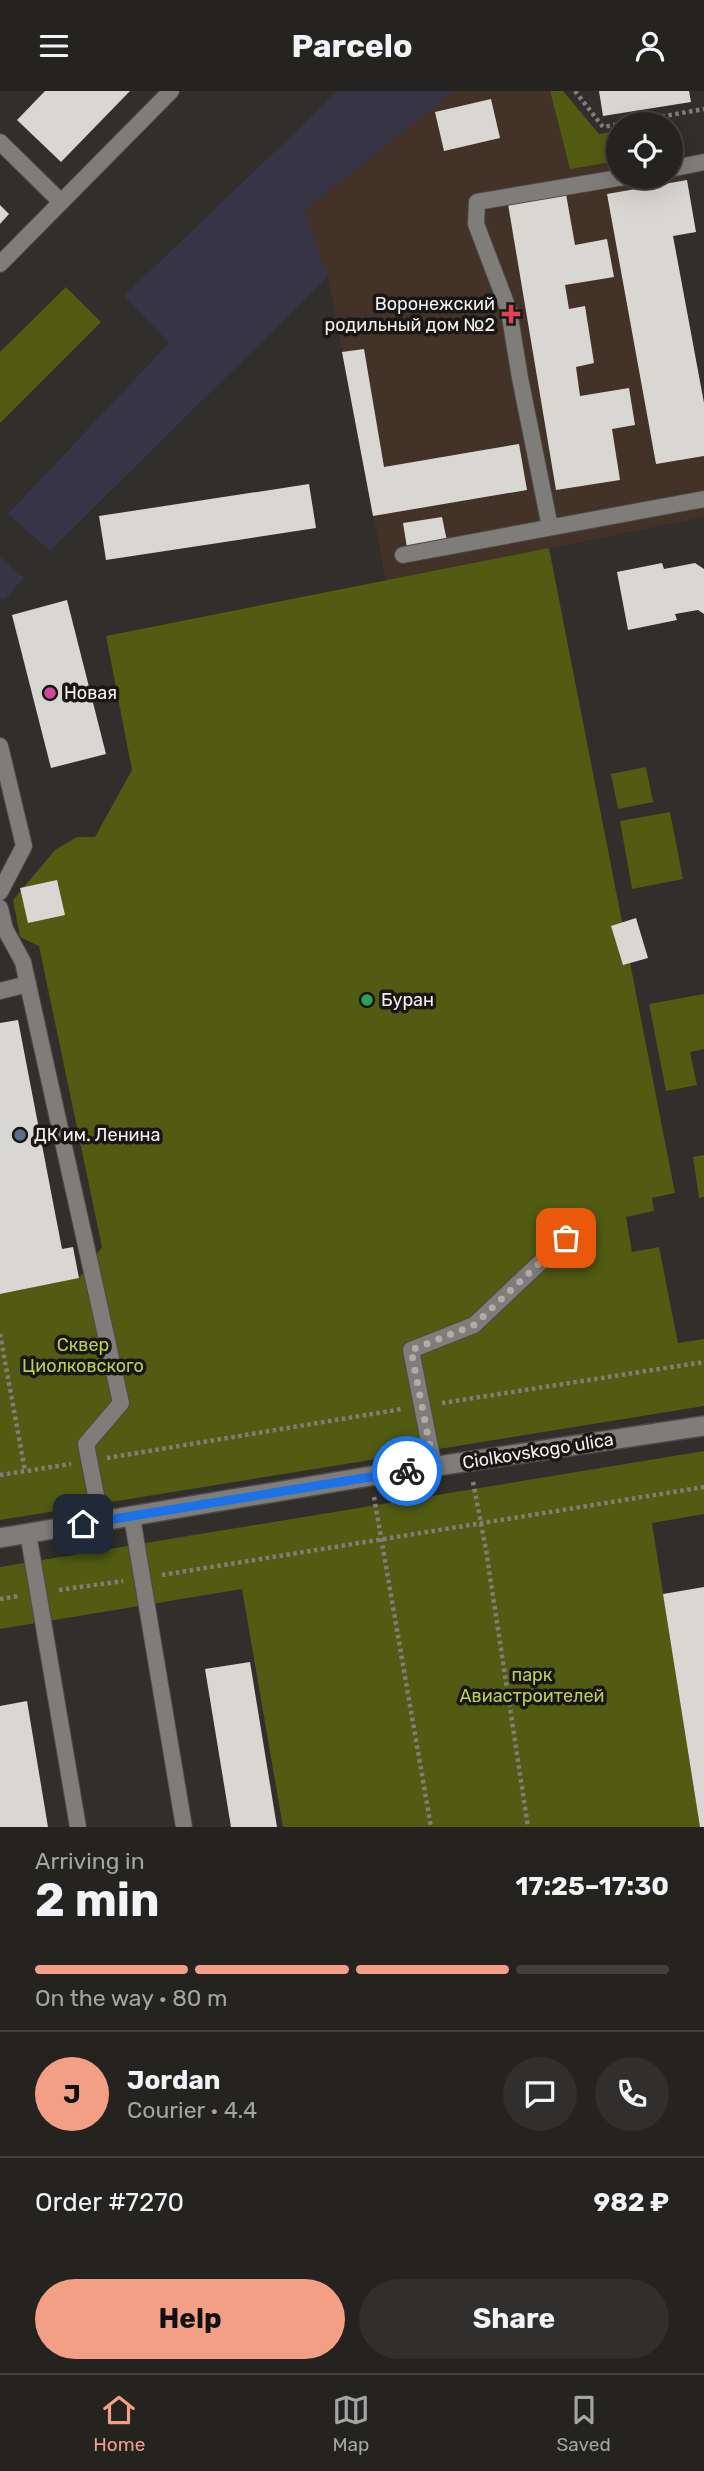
<!DOCTYPE html>
<meta charset="utf-8">
<style>
:root{--surface:#242320;--page:#302f2d;--text:#f1f3f6;--muted:#a3a4a5;--line:#41403e;--accent:#f39f86}
body{margin:0;font-family:Rubik,sans-serif;background:var(--page);color:var(--text);height:100vh;display:flex;flex-direction:column;font-size:26px;white-space:nowrap}
*{box-sizing:border-box;margin:0}
p{font-size:23px;color:var(--muted)}
.icon{flex:none;width:38px;height:38px;fill:none;stroke:currentColor;stroke-width:2;stroke-linecap:round;stroke-linejoin:round}
.map{position:relative;height:1736px;overflow:hidden}
.sheet{display:flex;flex-direction:column;background:var(--surface);flex:1}
.sheet>*{flex:none}
.buttons{position:absolute;left:606px;top:21px;display:grid;gap:14px}
.buttons a{display:grid;place-items:center;width:77px;height:77px;border-radius:50%;background:var(--surface);box-shadow:0 7px 28px #0002,0 0 0 2px var(--line);font-size:35px}
.pin{position:absolute;display:grid;place-items:center;width:60px;height:60px;color:#fff;margin:-30px;border-radius:14px;box-shadow:0 4px 10px #0006}
.courier{position:absolute;display:grid;place-items:center;width:70px;height:70px;margin:-35px;border:5px solid #1a73e8;border-radius:50%;background:#fff;color:#222;box-shadow:0 2px 9px #0007}
.headline em{font-style:normal;font-weight:700}
.headline div{display:flex;flex-direction:column-reverse}
.headline{display:flex;align-items:center;justify-content:space-between;height:119px;padding:0 35px}
h1{font-size:46px;font-weight:700;line-height:52px}
.bar{display:grid;grid-template-columns:repeat(4,1fr);gap:10px 7px;align-content:center;height:84px;padding:0 35px}
.bar i{height:9px;border-radius:5px;background:var(--line)}
.bar .on{background:var(--accent)}
.bar p{grid-column:span 4}
.line{display:flex;align-items:center;gap:18px;padding:0 35px;border-top:2px solid var(--line)}
.line div{flex:1}
.round{display:grid;place-items:center;flex:none;width:74px;height:74px;border-radius:37px;background:var(--page)}
.cta{display:flex;gap:14px;margin-top:auto;padding:14px 35px}
.cta a{flex:1;height:80px;border-radius:42px;background:var(--accent);color:#111;font-size:28px;font-weight:700;line-height:80px;text-align:center}
.cta a+a{background:var(--page);color:var(--text)}
header{display:flex;justify-content:space-between;align-items:center;height:91px;padding:0 35px;background:var(--surface);font-size:32px;font-weight:700}
.menu{display:flex;justify-content:space-around;align-items:center;height:98px;border-top:2px solid var(--line);background:var(--surface);font-size:19px;color:var(--muted)}
.menu a{display:grid;justify-items:center;gap:4px}
.menu .on{color:var(--accent)}
.map>svg:first-child{display:block}
</style>
<header><svg class="icon" aria-label="menu" viewBox="0 0 24 24"><path d="M4 6h16M4 12h16M4 18h16"/></svg>Parcelo<svg class="icon" aria-label="person" viewBox="0 0 24 24"><circle cx="12" cy="8" r="4"/><path d="M4 21q1-7 8-7t8 7"/></svg></header>
<div class="map">
<svg width="704" height="1736" viewBox="0 0 704 1736">
<rect width="100%" height="100%" fill="#302f2b"/>
<g fill="#363445">
<path d="M 338,0 L 454,0 L 305,119 L 328,185 L 50,460 L 8,423 L 169,252 L 124,205 Z"/>
<path d="M 0,466 L 24,487 L 5,508 L 0,507 Z"/>
</g>
<path fill="#433228" d="M 454,0 L 550,0 L 570,78 L 618,70 L 618,86 L 670,86 L 670,61 L 681,59 L 696,141 L 673,146 L 704,312 L 704,426 L 386,491 L 328,185 L 304,120 Z"/>
<g fill="#515b11">
<path d="M 550,0 L 563,0 L 599,43 L 618,40 L 618,70 L 570,78 Z"/>
<path d="M 66,196 L 101,231 L 0,332 L 0,261 Z"/>
<path d="M 549,457 L 675,1102 L 652,1107 L 654,1120 L 626,1126 L 632,1161 L 659,1156 L 678,1252 L 704,1248 L 704,1315 L 0,1429 L 0,1203 L 79,1187 L 102,1156 L 39,855 L 20,846 L 13,809 L 55,759 L 77,746 L 95,746 L 132,679 L 106,545 Z"/>
<path d="M 646,676 L 653,711 L 618,718 L 611,683 Z"/>
<path d="M 670,721 L 683,788 L 632,798 L 620,730 Z"/>
<path d="M 704,903 L 704,958 L 690,961 L 697,994 L 666,1000 L 649,913 Z"/>
<path d="M 704,1064 L 704,1106 L 699,1107 L 693,1066 Z"/>
<path d="M 704,1360 L 704,1423 L 652,1432 L 700,1736 L 283,1736 L 242,1498 L 0,1538 L 0,1476 Z"/>
</g>
<g fill="#d9d7d2">
<path d="M 45,0 L 130,0 L 61,71 L 17,29 Z"/>
<path d="M 599,0 L 689,0 L 691,11 L 603,25 Z"/>
<path d="M 491,8 L 500,47 L 444,60 L 435,21 Z"/>
<path d="M 687,89 L 696,141 L 673,145 L 704,312 L 704,365 L 656,373 L 607,103 Z"/>
<path d="M 566,103 L 575,154 L 607,148 L 614,186 L 565,194 L 569,218 L 585,215 L 594,272 L 576,276 L 580,305 L 629,297 L 635,334 L 612,338 L 620,389 L 556,399 L 508,113 Z"/>
<path d="M 0,114 L 9,123 L 0,133 Z"/>
<path d="M 364,258 L 384,376 L 519,353 L 527,399 L 373,425 L 342,261 Z"/>
<path d="M 309,393 L 316,437 L 106,469 L 99,425 Z"/>
<path d="M 442,426 L 447,450 L 407,457 L 403,432 Z"/>
<path d="M 662,472 L 664,478 L 695,472 L 704,478 L 704,523 L 698,519 L 675,523 L 677,529 L 628,539 L 617,481 Z"/>
<path d="M 67,509 L 106,663 L 51,677 L 12,524 Z"/>
<path d="M 57,789 L 65,824 L 28,832 L 20,797 Z"/>
<path d="M 636,827 L 648,867 L 623,874 L 611,835 Z"/>
<path d="M 18,929 L 62,1158 L 73,1156 L 79,1187 L 0,1203 L 0,932 Z"/>
<path d="M 704,1496 L 704,1736 L 700,1736 L 663,1503 Z"/>
<path d="M 250,1571 L 277,1736 L 231,1736 L 205,1578 Z"/>
<path d="M 27,1610 L 48,1736 L 0,1736 L 0,1615 Z"/>
</g>
<g fill="none" stroke-linecap="round" stroke-linejoin="round">
<defs>
<g id="service">
<path d="M 0,51 L 61,111"/>
<path d="M 670,78 L 704,71"/>
<path d="M 0,173 L 171,0"/>
<path d="M 550,436 L 520,287 L 509,220 L 476,133 L 477,111 L 624,86"/>
<path d="M 403,464 L 704,408"/>
<path d="M 0,655 L 24,755 L 0,801"/>
<path d="M 0,817 L 5,838 L 23,871 L 121,1312 L 86,1353 L 101,1430"/>
<path d="M 0,900 L 28,893"/>
<path d="M 434,1376 L 411,1259 L 474,1234 L 566,1147"/>
<path d="M 132,1426 L 184,1736"/>
<path d="M 28,1442 L 78,1736"/>
</g>
<path id="tertiary" d="M 0,1447 L 371,1385 L 704,1335"/>
</defs>
<use href="#service" stroke="#4c4b48" stroke-width="18"/>
<use href="#tertiary" stroke="#4c4b48" stroke-width="22"/>
<g stroke="#7f7e7b" stroke-width="4.5" stroke-dasharray="3.5 3.5" stroke-linecap="butt">
<path d="M 575,0 L 603,36 L 704,18"/>
<path d="M 0,1243 L 25,1380"/>
<path d="M 442,1312 L 704,1271"/>
<path d="M 107,1367 L 402,1318"/>
<path d="M 0,1384 L 71,1373"/>
<path d="M 473,1391 L 486,1459 L 528,1736"/>
<path d="M 374,1406 L 431,1736"/>
<path d="M 162,1484 L 704,1396"/>
<path d="M 59,1499 L 123,1490"/>
<path d="M 0,1508 L 19,1505"/>
</g>
<use href="#service" stroke="#7f7d79" stroke-width="16"/>
<use href="#tertiary" stroke="#7f7d79" stroke-width="19"/>
</g>
<g fill="none" stroke-linecap="round" stroke-linejoin="round">
<path stroke="#aeadaa" stroke-width="7" stroke-dasharray="0 12.6" d="M 407,1380 L 434,1376 L 411,1259 L 474,1234 L 566,1147"/>
<path stroke="#1a73e8" stroke-width="9" d="M 83,1433 L 407,1380"/>
</g>
<path fill="#e0444e" stroke="#181715" stroke-width="2.5" d="M507.5 212.5h7v7h7v7h-7v7h-7v-7h-7v-7h7z"/>
<circle fill="#d1479c" stroke="#181715" stroke-width="2.5" cx="50" cy="602" r="7"/>
<circle fill="#2e9e5b" stroke="#181715" stroke-width="2.5" cx="367" cy="909" r="7"/>
<circle fill="#5c6f8a" stroke="#181715" stroke-width="2.5" cx="20" cy="1044" r="7"/>
<g text-anchor="middle" stroke-width="7" stroke-linejoin="round" paint-order="stroke">
<g font-size="18" fill="#f2f1ee" stroke="#181715" text-anchor="start">
<text x="495" y="219" text-anchor="end">Воронежский<tspan x="495" dy="21">родильный дом №2</tspan></text>
<text x="64" y="608">Новая</text>
<text x="381" y="915">Буран</text>
<text x="34" y="1050">ДК им. Ленина</text>
</g>
<g font-size="18" fill="#bbce59" stroke="#181715">
<text x="83" y="1260">Сквер<tspan x="83" dy="21">Циолковского</tspan></text>
<text x="532" y="1590">парк<tspan x="532" dy="21">Авиастроителей</tspan></text>
</g>
<g font-size="18" fill="#f2f1ee" stroke="#181715">
<text transform="translate(538 1360) rotate(-9)" y="6">Ciolkovskogo ulica</text>
</g>
</g>
</svg>
<div class="buttons">
<a><svg class="icon" aria-label="locate" viewBox="0 0 24 24"><circle cx="12" cy="12" r="6"/><path d="M12 2v4M12 18v4M2 12h4M18 12h4"/></svg></a>
</div>
<div class="pin" style="left:566px;top:1147px;background:#ea580c"><svg class="icon" aria-label="bag" viewBox="0 0 24 24"><path d="M5 8h14l-1 12H6zM9 8a3 3 0 0 1 6 0"/></svg></div>
<div class="pin" style="left:83px;top:1433px;background:#1f2937"><svg class="icon" aria-label="home" viewBox="0 0 24 24"><path d="M3 11l9-7 9 7M6 9v11h12V9"/></svg></div>
<div class="courier" style="left:407px;top:1380px"><svg class="icon" aria-label="bike" viewBox="0 0 24 24"><circle cx="6" cy="16" r="4"/><circle cx="18" cy="16" r="4"/><path d="M6 16l4-8h5l3 8M10 8l3 8H6M13 5h3"/></svg></div>
</div>
<section class="sheet">
<div class="headline"><div><h1>2 min</h1><p>Arriving in</p></div><em>17:25–17:30</em></div>
<div class="bar"><i class="on"></i><i class="on"></i><i class="on"></i><i></i><p>On the way · 80 m</p></div>
<div class="line" style="height:126px"><b class="round" style="background:var(--accent);color:#111">J</b><div><b>Jordan</b><p>Courier · 4.4</p></div><a class="round"><svg class="icon" aria-label="chat" viewBox="0 0 24 24"><path d="M4 5h16v11H9l-5 4z"/></svg></a><a class="round"><svg class="icon" aria-label="phone" viewBox="0 0 24 24"><path d="M5 4h4l2 5-3 2q2 4 5 5l2-3 5 2v4C11 20 4 13 5 4z"/></svg></a></div>
<div class="line" style="height:91px"><div>Order #7270</div><b>982 ₽</b></div>
<div class="cta"><a>Help</a><a>Share</a></div>
</section>
<nav class="menu">
<a class="on"><svg class="icon" aria-label="home" viewBox="0 0 24 24"><path d="M3 11l9-7 9 7M6 9v11h12V9"/></svg>Home</a>
<a><svg class="icon" aria-label="map" viewBox="0 0 24 24"><path d="M3 6l6-2 6 2 6-2v14l-6 2-6-2-6 2zM9 4v14M15 6v14"/></svg>Map</a>
<a><svg class="icon" aria-label="saved" viewBox="0 0 24 24"><path d="M7 4h10v16l-5-4-5 4z"/></svg>Saved</a>
</nav>
